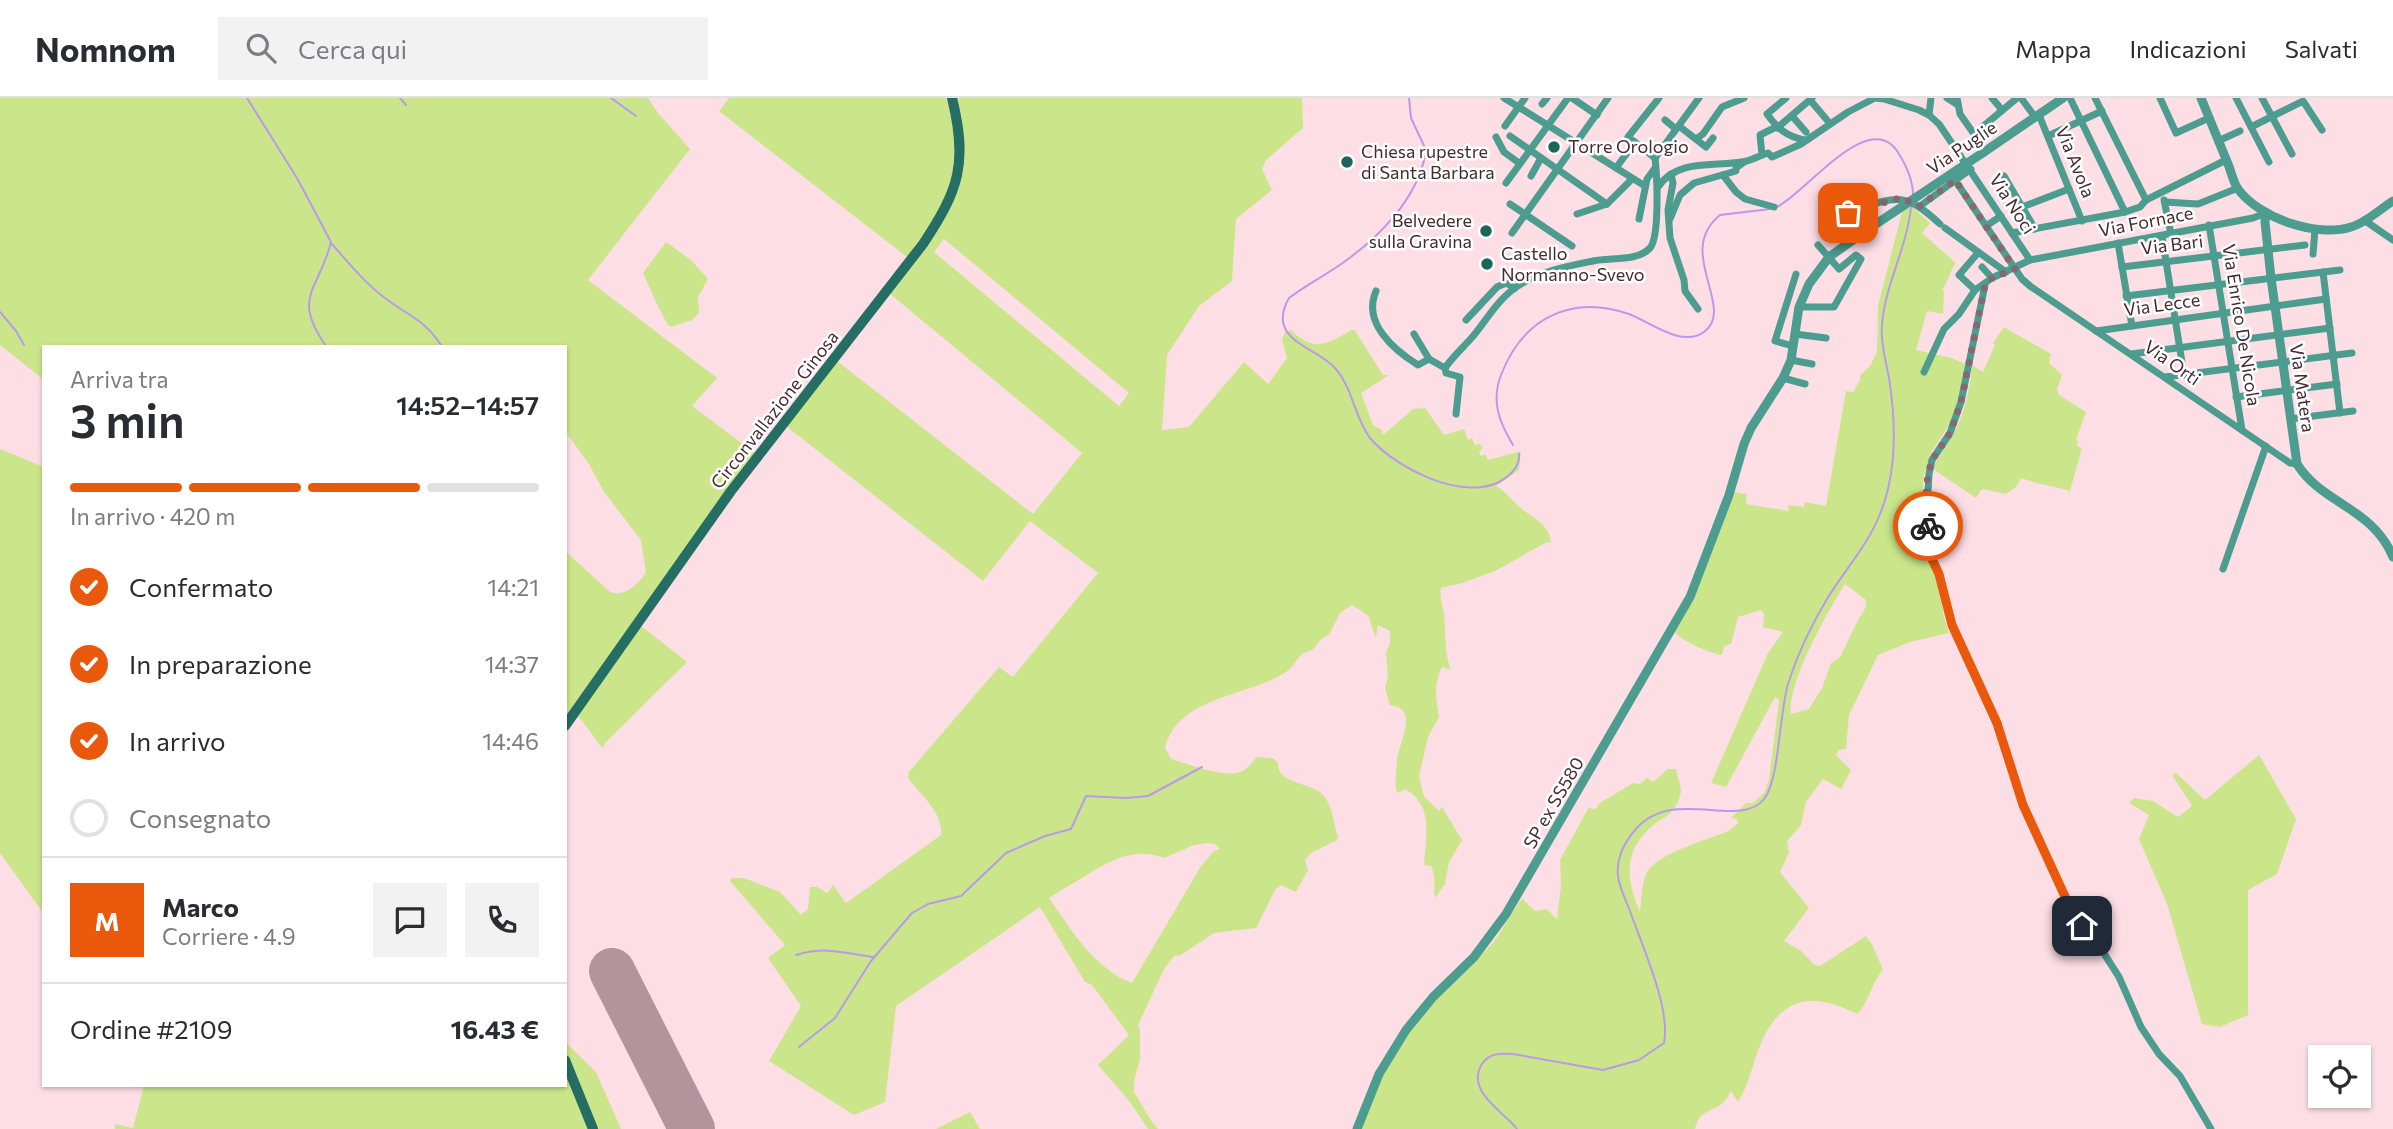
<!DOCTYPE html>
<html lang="it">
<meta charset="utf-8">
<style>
:root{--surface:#fff;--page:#f2f2f3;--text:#2b2b33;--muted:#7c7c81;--line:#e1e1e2;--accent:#ea580c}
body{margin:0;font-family:Commissioner,sans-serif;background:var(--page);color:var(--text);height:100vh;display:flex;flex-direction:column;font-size:26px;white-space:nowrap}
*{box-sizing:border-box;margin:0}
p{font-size:23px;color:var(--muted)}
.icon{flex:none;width:38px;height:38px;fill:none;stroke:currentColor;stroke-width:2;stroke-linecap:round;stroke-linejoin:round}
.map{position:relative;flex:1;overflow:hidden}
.side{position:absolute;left:42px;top:247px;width:525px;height:742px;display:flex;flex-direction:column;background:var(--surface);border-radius:0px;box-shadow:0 2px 5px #0004}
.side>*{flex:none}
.tools{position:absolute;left:2308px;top:947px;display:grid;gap:14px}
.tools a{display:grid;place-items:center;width:63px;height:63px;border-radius:0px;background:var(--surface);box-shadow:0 2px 5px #0004;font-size:35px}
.pin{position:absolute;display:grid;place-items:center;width:60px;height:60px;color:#fff;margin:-30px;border-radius:14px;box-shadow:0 4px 10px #0006}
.courier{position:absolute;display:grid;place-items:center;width:70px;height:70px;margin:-35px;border:5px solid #ea580c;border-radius:50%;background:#fff;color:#222;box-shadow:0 2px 9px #0007}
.summary em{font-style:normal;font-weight:600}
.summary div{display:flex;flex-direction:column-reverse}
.summary{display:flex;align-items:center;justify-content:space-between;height:119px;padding:0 28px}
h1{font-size:46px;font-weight:600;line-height:52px}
.bar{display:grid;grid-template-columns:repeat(4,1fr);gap:10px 7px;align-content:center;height:84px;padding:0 28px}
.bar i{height:9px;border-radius:5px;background:var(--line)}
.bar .active{background:var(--accent)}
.bar p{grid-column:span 4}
.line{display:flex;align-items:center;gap:18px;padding:0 28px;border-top:2px solid var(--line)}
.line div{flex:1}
.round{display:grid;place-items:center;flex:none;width:74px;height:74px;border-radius:0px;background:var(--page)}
ol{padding:0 28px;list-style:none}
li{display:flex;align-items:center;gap:21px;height:77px}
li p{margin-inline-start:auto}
li .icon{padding:7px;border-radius:50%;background:var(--accent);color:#fff;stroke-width:4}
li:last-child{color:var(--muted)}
li i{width:38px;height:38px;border:4px solid var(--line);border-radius:50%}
header{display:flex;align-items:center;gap:42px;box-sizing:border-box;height:98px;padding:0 35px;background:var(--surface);border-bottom:2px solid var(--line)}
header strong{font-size:33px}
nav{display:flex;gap:38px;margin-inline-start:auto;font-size:24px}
.search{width:490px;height:63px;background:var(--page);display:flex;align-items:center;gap:18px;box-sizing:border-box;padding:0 24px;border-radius:0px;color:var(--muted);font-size:26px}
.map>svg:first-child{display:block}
</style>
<header>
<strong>Nomnom</strong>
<div class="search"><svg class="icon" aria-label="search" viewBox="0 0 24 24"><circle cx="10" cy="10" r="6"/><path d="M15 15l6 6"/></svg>Cerca qui</div>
<nav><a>Mappa</a><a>Indicazioni</a><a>Salvati</a></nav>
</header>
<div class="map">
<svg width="2393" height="1031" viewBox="0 0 2393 1031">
<rect width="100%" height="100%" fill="#fedee5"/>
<g fill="#cbe68a" fill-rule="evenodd">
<path d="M 0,0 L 648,0 L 658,15 L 690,51 L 588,182 L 717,280 L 692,308 L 755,355 L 565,621 L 565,453 L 610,494 C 625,499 637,487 646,475 L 641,442 L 604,394 L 589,366 L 565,333 L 565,248 L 44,248 L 44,282 L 0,247 Z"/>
<path d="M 729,0 L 946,0 L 955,27 L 954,71 L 940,113 L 907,159 L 719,13 Z"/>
<path d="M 955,0 L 1302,0 L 1303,30 L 1266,62 L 1262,71 L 1272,92 L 1236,121 L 1232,183 L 1199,208 L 1167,257 L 1162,332 L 1189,329 L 1244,264 L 1268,286 L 1287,260 L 1282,242 L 1285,234 L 1291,232 C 1315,256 1328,245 1354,231 L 1383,277 L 1389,277 L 1361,295 L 1373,327 L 1382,332 L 1383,337 L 1413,311 L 1425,310 L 1444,337 L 1464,331 L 1468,342 L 1472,340 L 1475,347 L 1480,346 L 1483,350 L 1479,354 L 1481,358 L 1485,356 L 1488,362 L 1521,353 L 1519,372 L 1496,388 C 1507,394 1513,404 1522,411 C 1534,421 1550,427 1551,445 L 1547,444 L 1495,473 L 1462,485 L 1441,490 C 1439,499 1443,507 1444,517 C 1446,535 1444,555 1451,572 L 1442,569 C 1433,588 1436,600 1439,619 L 1428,639 L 1419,678 L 1424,699 L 1439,713 L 1442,709 L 1462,742 L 1449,764 L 1445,786 L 1435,800 C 1433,787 1437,781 1431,768 L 1424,767 C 1426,739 1434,707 1405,691 L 1397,695 C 1394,684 1397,671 1397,661 C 1398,649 1414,620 1401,611 C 1398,608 1393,608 1390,607 L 1385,590 L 1388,579 L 1386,555 L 1390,545 L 1390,533 L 1378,527 L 1376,539 C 1365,515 1377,523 1352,507 L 1340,515 L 1329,537 C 1321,539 1320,543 1314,550 C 1310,555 1304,553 1300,558 C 1295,564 1293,569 1286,574 C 1249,599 1178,597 1165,650 L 1171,661 C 1188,666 1223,680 1240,674 C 1247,672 1252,664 1257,659 L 1273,660 L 1278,665 C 1277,687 1312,683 1324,698 C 1333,710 1333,724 1338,739 L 1337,742 L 1311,755 L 1305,762 L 1308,772 L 1296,794 L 1281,787 L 1275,792 L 1256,830 L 1214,835 L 1181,857 L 1174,858 L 1164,871 L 1138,927 L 1140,932 L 1140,961 L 1134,983 L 1134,994 L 1152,1024 L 1158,1031 L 1148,1031 L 1130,1004 L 1098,967 L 1129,937 L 1092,887 L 1085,884 L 1040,809 L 896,908 L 885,1004 L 854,1017 L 769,963 L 801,908 L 768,860 L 785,847 L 730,783 L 731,780 L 744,780 L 780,794 L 801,817 L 808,811 L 810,789 L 817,789 L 827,795 L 833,787 L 846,805 L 941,737 C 944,716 920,696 909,681 L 908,675 L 999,569 L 1013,579 L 1098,475 L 1030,423 L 983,483 L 786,328 L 837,263 L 1033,416 L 1082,355 L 889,195 L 956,93 ZM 944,141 L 1129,295 L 1119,308 L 934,154 ZM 1208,745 L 1215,746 L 1220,751 L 1214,753 L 1201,768 L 1132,885 C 1095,871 1071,832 1049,800 C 1059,793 1071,787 1082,780 C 1108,764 1133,748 1164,760 L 1194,747 Z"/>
<path d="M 1911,108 L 1930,125 L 1922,135 L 1956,165 C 1949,174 1949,183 1942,192 L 1944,193 L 1943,216 L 1927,213 L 1916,252 L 1951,260 L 1965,266 L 1962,289 L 1951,324 L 1931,355 L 1924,377 L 1922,397 L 1924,446 L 1937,477 L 1944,519 L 1949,535 L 1910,544 L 1878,557 L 1849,617 L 1846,651 L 1839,652 L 1836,657 L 1851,672 L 1841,691 L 1823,681 L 1806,704 L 1801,727 L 1787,743 L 1789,755 L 1780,774 L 1809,810 L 1784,843 L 1800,852 L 1815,867 L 1820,868 L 1866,838 L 1873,848 L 1883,872 C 1871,885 1870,903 1857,916 C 1823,899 1790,893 1767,933 C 1754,955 1752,982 1738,1004 L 1731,993 C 1728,999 1725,1004 1720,1007 C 1707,1015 1699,1014 1695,1031 L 1359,1031 L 1392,955 L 1435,903 L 1493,845 L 1522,800 L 1535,813 L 1546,811 L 1557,821 L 1561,787 L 1560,762 L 1589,709 L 1594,712 L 1600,705 L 1633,685 L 1640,686 L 1647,680 L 1653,684 L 1668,671 L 1676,671 C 1677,681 1683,688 1680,698 C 1673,719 1665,717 1651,729 C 1623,754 1626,782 1640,814 C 1642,800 1641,782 1649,771 C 1663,754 1708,741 1729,733 L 1738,725 L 1737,721 L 1731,720 L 1746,705 L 1753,705 L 1765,694 L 1769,681 L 1779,602 L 1775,599 L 1726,689 L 1711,685 L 1768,555 L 1783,534 L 1763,529 L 1764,516 L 1761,512 L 1738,519 L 1731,546 L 1724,548 L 1722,557 C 1710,556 1678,541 1673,532 L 1703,474 L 1733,394 L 1747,396 L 1746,406 L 1789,413 L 1788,407 L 1804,409 L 1805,404 L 1826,408 L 1846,293 L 1853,294 L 1860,282 L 1860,277 L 1870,268 L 1877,254 L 1878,208 L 1902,114 ZM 1845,486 L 1866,502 L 1866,509 L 1859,520 L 1840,559 L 1831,565 L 1822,590 L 1809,611 L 1791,616 C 1787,585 1828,513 1845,486 Z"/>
<path d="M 666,144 L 691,162 L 708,181 L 698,199 L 699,215 L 692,222 L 670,229 C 663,221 649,188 643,175 Z"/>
<path d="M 2004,229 L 2051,256 L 2049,265 L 2062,277 L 2057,291 L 2059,297 L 2086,314 L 2076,342 L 2078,343 L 2077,348 L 2082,350 L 2070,393 C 2052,388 2037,386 2021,380 L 2016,389 L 2006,396 L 1982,391 L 1976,400 L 1933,371 C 1940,354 1949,345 1957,329 C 1965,312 1971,286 1972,267 L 1983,274 L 1995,247 L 1993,245 Z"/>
<path d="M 0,351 L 44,369 L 44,816 L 0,755 Z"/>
<path d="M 640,527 L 687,564 L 604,646 L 603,651 L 580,620 L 575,619 Z"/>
<path d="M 2259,657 L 2296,721 L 2277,776 L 2248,792 L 2248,917 L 2220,929 L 2202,926 L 2167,806 L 2139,741 L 2149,717 L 2129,705 L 2134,700 L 2153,703 L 2178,719 L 2192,708 L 2172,677 L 2176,675 L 2205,702 Z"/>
<path d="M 565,944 L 596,974 L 621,1031 L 597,1031 L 565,952 Z"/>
<path d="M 565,968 L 590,1031 L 115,1031 L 115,1026 L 133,1030 L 144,987 L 565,987 Z"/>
<path d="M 970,1014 L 980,1031 L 936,1031 Z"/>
</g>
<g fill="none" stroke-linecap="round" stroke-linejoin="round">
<g stroke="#ba99eb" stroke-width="2">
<path d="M 247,0 L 297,80 L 331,144 C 319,193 291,198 326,248"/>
<path d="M 400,0 L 406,7"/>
<path d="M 611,0 L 636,18"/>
<path d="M 1409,0 L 1411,20 L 1426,52"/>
<path d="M 1425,58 C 1416,102 1379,139 1344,164 C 1326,177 1306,187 1289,200 C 1265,242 1316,249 1334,269 C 1353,289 1354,319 1370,340 C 1395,370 1462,403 1499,384 C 1510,378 1520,369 1519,356"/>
<path d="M 1775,110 C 1804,98 1870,6 1899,56 C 1907,69 1913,82 1913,97"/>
<path d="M 331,145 C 349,165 367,188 389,203 C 414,221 423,221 442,248"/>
<path d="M 0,214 L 16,233 L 24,247"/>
<path d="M 1513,347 C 1499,324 1491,303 1501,277 C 1523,220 1571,196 1629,216 C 1650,224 1682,250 1704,234 C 1737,210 1674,154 1720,117 L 1770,111"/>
<path d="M 796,857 C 826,848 843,855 873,859"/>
<path d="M 799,949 L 835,920 L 871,863 L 912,815 L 928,806 L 961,798 L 1006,755 L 1045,738 L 1071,731 L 1086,698 L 1126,700 L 1148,698 L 1202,669"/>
<path d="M 1517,1031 C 1504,1014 1465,993 1482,966 C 1489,955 1501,955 1513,956 L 1603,972 L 1639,962 L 1664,945 C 1671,910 1642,848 1630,813 C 1623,795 1613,778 1620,758 C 1623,747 1629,739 1636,731 C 1673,688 1740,732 1764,701 C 1780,682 1779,611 1789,583 C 1798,555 1812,526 1827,501 C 1844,473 1868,447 1880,416 C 1897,374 1896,324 1889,280 C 1886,263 1880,244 1882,227 C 1885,186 1907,150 1911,109"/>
</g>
<path stroke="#b4949c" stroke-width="46" d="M 612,873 L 692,1031"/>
<g stroke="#4c9c8f" stroke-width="7">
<path d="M 1504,0 L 1645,88"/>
<path d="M 1572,0 L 1597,17"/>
<path d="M 1786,0 L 1767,16 C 1777,30 1787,39 1805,42"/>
<path d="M 1947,0 L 1958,7"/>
<path d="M 1957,0 L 1960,16 L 1974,36 L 2017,0"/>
<path d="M 1992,0 L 2002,12"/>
<path d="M 2021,0 L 2035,19"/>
<path d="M 2070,0 L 2125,114"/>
<path d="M 2095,0 L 2146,102"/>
<path d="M 2160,0 L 2176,35 L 2209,20"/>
<path d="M 2236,0 L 2269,64"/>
<path d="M 2262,0 L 2292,56"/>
<path d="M 1810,2 L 1827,22"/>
<path d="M 1542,6 L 1547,0"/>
<path d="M 1929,17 L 1931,0"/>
<path d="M 2039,17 L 2082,123"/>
<path d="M 1792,18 L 1806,34"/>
<path d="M 1665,22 L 1676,31"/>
<path d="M 1505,28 L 1525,0"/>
<path d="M 1679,28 L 1706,49 L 1713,40"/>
<path d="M 2251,29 L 2303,3 L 2322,32"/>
<path d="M 1777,30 L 1812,0"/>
<path d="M 1510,38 L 1607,106"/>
<path d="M 2048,38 L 2102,13"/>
<path d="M 1496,39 L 1504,54 L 1519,65"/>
<path d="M 1696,41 L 1703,36 L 1722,9 L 1744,0"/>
<path d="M 2218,43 L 2240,33"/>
<path d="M 1762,57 L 1760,37 L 1776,29"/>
<path d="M 1655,60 L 1628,39 L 1659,0"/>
<path d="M 1655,60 L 1699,0"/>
<path d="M 1616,70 L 1635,44"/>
<path d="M 1671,76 L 1673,85 L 1668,112 L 1670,140 L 1684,182 L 1685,193 L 1698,211"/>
<path d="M 1723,77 L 1736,94 L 1745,101 L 1774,109"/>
<path d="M 1531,78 L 1541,60"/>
<path d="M 2004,78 L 2035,131"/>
<path d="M 1955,82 L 1986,128"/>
<path d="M 1506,85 L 1568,0"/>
<path d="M 1658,89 C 1678,59 1717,70 1747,63 C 1754,61 1761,57 1768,55 L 1772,59 L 1801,46 L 1848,14 L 1875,0 L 1884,1 L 1919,12 L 1929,17 L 1939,26 L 2030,162"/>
<path d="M 2164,102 L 2171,136"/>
<path d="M 2165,104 L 2198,106 L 2238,90"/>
<path d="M 1510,106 L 1572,148"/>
<path d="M 1920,108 L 1971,71"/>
<path d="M 2022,109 L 2069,91"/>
<path d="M 1848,115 C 1895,99 1902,91 1940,126"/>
<path d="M 1577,116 L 1607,106 L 1632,81"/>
<path d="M 2001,118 L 1986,128 L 2022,181 L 2030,188 L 2290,365 L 2297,366"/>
<path d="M 1639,121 L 1647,81 L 1655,70"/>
<path d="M 1670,121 L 1680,97 L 1694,85 L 1736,73 L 1736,70 L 1743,65"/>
<path d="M 2364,122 L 2393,142"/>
<path d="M 2209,127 L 2242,332"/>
<path d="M 1945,130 L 2006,174"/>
<path d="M 1512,135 L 1608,0"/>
<path d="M 2012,135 L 2125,114 L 2140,109 L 2146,102 L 2226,62"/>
<path d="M 2162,138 L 2184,277"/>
<path d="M 2118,145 L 2132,228"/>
<path d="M 2313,156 L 2315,131"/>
<path d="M 1982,169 L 1992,180"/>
<path d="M 2122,169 L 2305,147"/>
<path d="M 2323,174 L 2340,315"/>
<path d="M 1985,187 L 1961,304 L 1950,335 L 1932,362 L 1929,376 L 1927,412 L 1932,461 L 1939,476 L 1952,528 L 1996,625 L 2023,707 L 2073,815 L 2105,857 L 2119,879 L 2141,929 L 2159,956 L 2180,978 L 2211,1031"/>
<path d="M 1975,192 L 1959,177 L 1977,156"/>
<path d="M 1376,193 C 1362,225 1394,252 1418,267 L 1429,261"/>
<path d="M 2126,198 L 2340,172"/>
<path d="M 1799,209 L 1834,209 L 1861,161 L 1856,157 L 1839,171 L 1818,147"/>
<path d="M 1466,222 L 1497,189 L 1506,185 L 1515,190"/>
<path d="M 2096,233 L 2326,201"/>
<path d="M 1414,236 L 1429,261 L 1445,270 L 1446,275 L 1460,279 L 1456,316"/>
<path d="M 1795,236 L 1826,240"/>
<path d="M 1793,248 L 1775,243 L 1796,176"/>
<path d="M 2131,256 L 2330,230"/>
<path d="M 1791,262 L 1812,266"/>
<path d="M 1445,270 C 1454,257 1464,249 1474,237 C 1488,220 1500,198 1521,186 C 1542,173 1569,168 1593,163 C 1610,159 1637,164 1650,150 C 1660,138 1657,77 1655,60"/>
<path d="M 1924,274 L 1944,231 L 1959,216 L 1975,192 L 1992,180 L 2030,162 L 2253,120 L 2266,115"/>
<path d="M 2165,279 L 2352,255"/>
<path d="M 1783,280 L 1805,286"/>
<path d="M 2236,299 L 2337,286"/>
<path d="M 2290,321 L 2353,313"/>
<path d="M 2223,471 L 2266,348"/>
</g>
<g stroke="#4c9c8f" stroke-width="9">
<path d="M 2201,0 C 2210,22 2219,44 2228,66 C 2231,73 2233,84 2238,91 C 2259,120 2317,140 2351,129 C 2366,125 2380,111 2393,103"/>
<path d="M 1984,54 L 2063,0"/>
<path d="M 2266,115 L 2265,124 L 2271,180 L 2297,366 C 2322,406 2372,409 2393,459"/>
<path d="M 1357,1031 L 1379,976 L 1406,932 L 1433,899 L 1474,859 L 1506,816 L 1690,499 L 1729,397 L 1744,346 L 1751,330 L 1783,280 L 1791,262 L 1799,209 L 1809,186 L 1829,159 L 1870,130"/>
</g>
<g stroke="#246e63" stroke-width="10">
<path d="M 565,628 L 731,393 L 923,146 C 959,92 968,65 952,0"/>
<path d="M 565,962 L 593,1031"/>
</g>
<path stroke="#4c9c8f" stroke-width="9" d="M 1870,130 L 1984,54"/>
</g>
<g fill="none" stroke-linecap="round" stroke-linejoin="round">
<path stroke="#876870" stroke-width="7" stroke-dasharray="0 12.6" d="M 1848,115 L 1900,100 L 1920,108 L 1955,82 L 2015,171 L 1992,180 L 1985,187 L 1961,304 L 1950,335 L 1932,362 L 1928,376 L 1926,394 L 1928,428"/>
<path stroke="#ea580c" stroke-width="9" d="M 1928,428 L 1932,461 L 1939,476 L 1952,527 L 1997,625 L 2023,707 L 2073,816 L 2082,828"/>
</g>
<g fill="#1d655b" stroke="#fff" stroke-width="2.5">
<circle cx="1554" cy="49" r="7"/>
<circle cx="1347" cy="64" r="7"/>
<circle cx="1486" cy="133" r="7"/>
<circle cx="1487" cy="166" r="7"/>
</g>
<g text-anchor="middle" stroke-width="5" stroke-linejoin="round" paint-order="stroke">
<g font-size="18" fill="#472931" stroke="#fff" text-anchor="start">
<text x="1568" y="55">Torre Orologio</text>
<text x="1361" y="60">Chiesa rupestre<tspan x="1361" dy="21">di Santa Barbara</tspan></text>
<text x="1472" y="129" text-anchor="end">Belvedere<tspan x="1472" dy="21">sulla Gravina</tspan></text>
<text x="1501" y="162">Castello<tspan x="1501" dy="21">Normanno-Svevo</tspan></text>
</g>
<g font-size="18" fill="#472931" stroke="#fff">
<text transform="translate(1962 50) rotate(-34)" y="6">Via Puglie</text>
<text transform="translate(2075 64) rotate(68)" y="6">Via Avola</text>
<text transform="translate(2012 106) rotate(57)" y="6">Via Noci</text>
<text transform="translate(2146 124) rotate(-11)" y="6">Via Fornace</text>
<text transform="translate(2172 147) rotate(-7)" y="6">Via Bari</text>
<text transform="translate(2162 207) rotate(-8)" y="6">Via Lecce</text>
<text transform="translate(2241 227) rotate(81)" y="6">Via Enrico De Nicola</text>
<text transform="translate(2172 265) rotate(35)" y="6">Via Orti</text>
<text transform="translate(2302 290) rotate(82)" y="6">Via Matera</text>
<text transform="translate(775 312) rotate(-52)" y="6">Circonvallazione Ginosa</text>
<text transform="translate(1554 705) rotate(-60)" y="6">SP ex SS580</text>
</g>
</g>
</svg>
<div class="tools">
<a><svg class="icon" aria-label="locate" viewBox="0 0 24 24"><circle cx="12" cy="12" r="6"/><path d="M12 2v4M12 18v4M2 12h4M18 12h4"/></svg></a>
</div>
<div class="pin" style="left:1848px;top:115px;background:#ea580c"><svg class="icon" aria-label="bag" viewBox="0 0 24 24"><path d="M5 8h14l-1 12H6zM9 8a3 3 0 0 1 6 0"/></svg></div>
<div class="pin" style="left:2082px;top:828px;background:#1f2937"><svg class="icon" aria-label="home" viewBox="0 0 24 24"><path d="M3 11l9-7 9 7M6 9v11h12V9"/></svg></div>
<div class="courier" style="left:1928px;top:428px"><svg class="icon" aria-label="bike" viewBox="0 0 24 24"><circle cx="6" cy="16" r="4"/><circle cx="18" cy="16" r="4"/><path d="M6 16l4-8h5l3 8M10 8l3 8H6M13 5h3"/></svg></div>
<section class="side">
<div class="summary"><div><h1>3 min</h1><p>Arriva tra</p></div><em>14:52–14:57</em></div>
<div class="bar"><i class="active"></i><i class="active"></i><i class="active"></i><i></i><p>In arrivo · 420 m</p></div>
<ol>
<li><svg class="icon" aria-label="check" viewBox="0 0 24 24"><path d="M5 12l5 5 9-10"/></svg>Confermato<p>14:21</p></li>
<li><svg class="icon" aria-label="check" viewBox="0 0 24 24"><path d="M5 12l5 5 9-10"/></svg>In preparazione<p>14:37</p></li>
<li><svg class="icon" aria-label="check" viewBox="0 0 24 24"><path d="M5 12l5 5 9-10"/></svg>In arrivo<p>14:46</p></li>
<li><i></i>Consegnato</li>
</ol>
<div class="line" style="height:126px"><b class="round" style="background:var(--accent);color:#fff">M</b><div><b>Marco</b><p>Corriere · 4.9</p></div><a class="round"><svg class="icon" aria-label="chat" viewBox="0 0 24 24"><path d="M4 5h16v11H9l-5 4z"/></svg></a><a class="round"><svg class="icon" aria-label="phone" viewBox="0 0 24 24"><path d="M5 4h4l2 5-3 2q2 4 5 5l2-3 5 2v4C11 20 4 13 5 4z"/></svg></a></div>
<div class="line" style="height:91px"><div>Ordine #2109</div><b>16.43 €</b></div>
</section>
</div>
